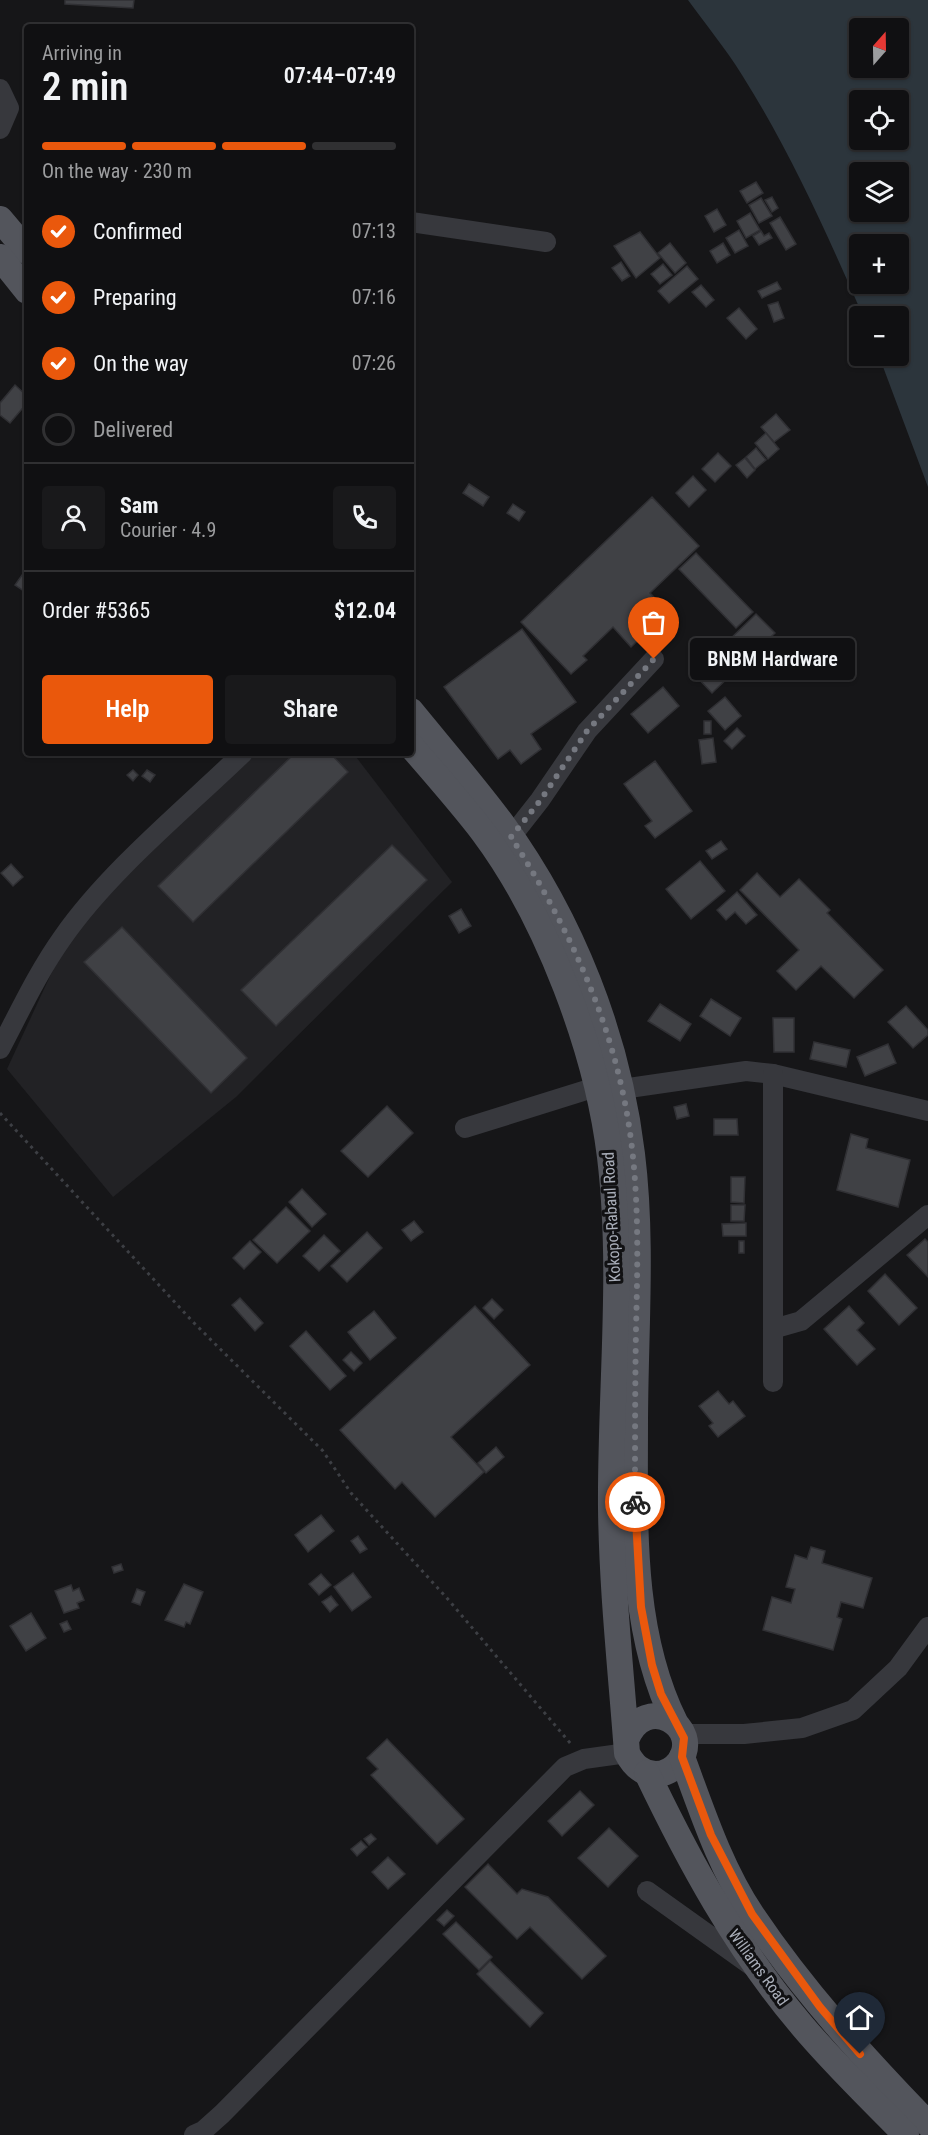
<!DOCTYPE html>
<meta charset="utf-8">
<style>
:root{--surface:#101012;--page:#19191b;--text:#f1f3f6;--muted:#9c9d9f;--line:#303032;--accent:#ea580c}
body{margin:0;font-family:"Roboto Condensed",sans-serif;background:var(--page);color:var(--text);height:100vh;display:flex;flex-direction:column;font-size:22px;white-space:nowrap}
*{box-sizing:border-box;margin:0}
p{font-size:20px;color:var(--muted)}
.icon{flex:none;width:33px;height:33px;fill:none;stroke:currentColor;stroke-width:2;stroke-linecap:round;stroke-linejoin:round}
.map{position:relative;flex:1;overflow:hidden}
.details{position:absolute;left:24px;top:24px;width:390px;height:732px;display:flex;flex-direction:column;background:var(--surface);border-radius:6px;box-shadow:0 2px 4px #0004,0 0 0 2px var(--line)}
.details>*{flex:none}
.needle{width:39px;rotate:20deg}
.fabs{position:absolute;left:849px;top:18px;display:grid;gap:12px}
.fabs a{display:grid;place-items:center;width:60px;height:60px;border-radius:6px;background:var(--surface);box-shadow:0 2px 4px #0004,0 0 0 2px var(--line);font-size:30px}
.pin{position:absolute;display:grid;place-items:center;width:51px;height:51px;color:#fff;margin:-62px -26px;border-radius:50% 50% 50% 0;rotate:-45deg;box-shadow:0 0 6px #0007}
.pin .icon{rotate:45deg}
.courier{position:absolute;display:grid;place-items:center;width:60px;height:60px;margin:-30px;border:4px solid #ea580c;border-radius:50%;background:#fff;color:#222;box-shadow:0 2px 8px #0007}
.bubble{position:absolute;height:42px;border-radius:6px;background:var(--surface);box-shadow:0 2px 4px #0004,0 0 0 2px var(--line);font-size:20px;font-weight:600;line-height:42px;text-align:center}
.head em{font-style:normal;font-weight:600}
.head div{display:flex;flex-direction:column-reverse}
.head{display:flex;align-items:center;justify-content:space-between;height:102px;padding:0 18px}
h1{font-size:39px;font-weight:600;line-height:45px}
.bar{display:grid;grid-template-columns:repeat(4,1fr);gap:9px 6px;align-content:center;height:72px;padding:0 18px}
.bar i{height:8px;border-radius:4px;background:var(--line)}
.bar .on{background:var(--accent)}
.bar p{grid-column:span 4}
.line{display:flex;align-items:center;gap:15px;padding:0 18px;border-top:2px solid var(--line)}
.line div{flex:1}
.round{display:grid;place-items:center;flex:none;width:63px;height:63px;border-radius:6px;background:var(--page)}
ol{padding:0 18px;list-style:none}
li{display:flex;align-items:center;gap:18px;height:66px}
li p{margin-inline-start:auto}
li .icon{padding:6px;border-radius:50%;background:var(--accent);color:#fff;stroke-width:4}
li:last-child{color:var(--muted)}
li i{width:33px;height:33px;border:3px solid var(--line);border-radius:50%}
.action{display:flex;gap:12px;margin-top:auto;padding:12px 18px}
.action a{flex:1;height:69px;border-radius:6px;background:var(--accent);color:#fff;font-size:24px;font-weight:600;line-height:69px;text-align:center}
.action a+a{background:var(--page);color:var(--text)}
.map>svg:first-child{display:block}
</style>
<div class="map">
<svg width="928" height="2135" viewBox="0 0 928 2135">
<rect width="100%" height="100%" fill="#161618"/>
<path fill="#222225" d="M 254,753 L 353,753 L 452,882 L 236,1097 L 113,1197 L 7,1069 L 51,974 L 90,903 Z"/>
<path fill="#2c353c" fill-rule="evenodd" d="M 688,0 L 928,0 L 928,487 L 879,356 L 898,356 L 898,316 L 863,316 C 827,234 790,151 742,75 C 726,49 706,25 688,0 ZM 860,28 L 898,28 L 898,68 L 860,68 ZM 860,100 L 898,100 L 898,140 L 860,140 ZM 860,172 L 898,172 L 898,212 L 860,212 ZM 860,244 L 898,244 L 898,284 L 860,284 Z"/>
<g fill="#404145" stroke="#303034" stroke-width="1.5">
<path d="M 65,0 L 134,0 L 133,8 L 65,4 Z"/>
<path d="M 756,182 L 763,193 L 747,203 L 740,191 Z"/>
<path d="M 772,197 L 778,208 L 772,212 L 765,200 Z"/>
<path d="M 761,198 L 772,216 L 759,223 L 749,205 Z"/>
<path d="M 717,209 L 726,225 L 714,232 L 705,216 Z"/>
<path d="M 750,213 L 760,230 L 746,238 L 737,221 Z"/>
<path d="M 780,217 L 796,244 L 786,250 L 770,223 Z"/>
<path d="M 739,230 L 748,246 L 735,253 L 726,238 Z"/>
<path d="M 761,231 L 764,236 L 769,233 L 772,238 L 759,245 L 753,236 Z"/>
<path d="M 640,232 L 660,258 L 636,278 L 614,246 Z"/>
<path d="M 670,243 L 686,263 L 675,273 L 658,253 Z"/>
<path d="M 723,243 L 730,255 L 717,263 L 710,251 Z"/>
<path d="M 621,262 L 630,276 L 622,281 L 612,268 Z"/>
<path d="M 663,264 L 672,275 L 660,284 L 651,274 Z"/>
<path d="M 687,266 L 698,279 L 669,303 L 658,291 Z"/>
<path d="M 777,282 L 781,289 L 762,298 L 758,291 Z"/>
<path d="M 701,285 L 714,300 L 706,307 L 692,292 Z"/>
<path d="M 778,302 L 784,318 L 774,322 L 768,305 Z"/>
<path d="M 739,308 L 757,329 L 746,339 L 727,318 Z"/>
<path d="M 15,385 L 27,396 L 27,403 L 10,423 L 0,415 L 0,403 Z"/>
<path d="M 776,414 L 790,430 L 774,442 L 761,427 Z"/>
<path d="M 766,433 L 779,449 L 768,459 L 755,443 Z"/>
<path d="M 756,448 L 766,460 L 755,469 L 746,457 Z"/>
<path d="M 718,453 L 731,466 L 715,482 L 702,469 Z"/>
<path d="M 745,458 L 755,470 L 747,478 L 736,465 Z"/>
<path d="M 693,476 L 706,490 L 689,507 L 676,493 Z"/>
<path d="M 469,484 L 489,497 L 483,506 L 463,493 Z"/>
<path d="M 652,497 L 699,546 L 650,593 L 668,612 L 631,647 L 613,627 L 583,656 L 587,660 L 571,674 L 521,622 Z"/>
<path d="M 513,504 L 525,512 L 519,521 L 507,513 Z"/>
<path d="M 696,553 L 753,612 L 736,628 L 679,569 Z"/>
<path d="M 27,568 L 27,593 L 15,585 Z"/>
<path d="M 756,614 L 775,633 L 712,693 L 694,674 Z"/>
<path d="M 522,629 L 576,702 L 531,734 L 541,749 L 521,764 L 510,750 L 498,759 L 444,687 Z"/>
<path d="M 663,687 L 679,706 L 648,733 L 631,714 Z"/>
<path d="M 725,697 L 741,716 L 725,730 L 708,711 Z"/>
<rect x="704" y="721" width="7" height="13"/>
<path d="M 737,728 L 745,736 L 732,749 L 724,741 Z"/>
<path d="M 713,738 L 716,762 L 702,764 L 699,740 Z"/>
<path d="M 295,753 L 330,753 L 348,772 L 193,922 L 158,886 Z"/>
<path d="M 655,761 L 692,811 L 655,838 L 645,826 L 652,821 L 624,784 Z"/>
<path d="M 133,770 L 138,775 L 133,781 L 127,775 Z"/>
<path d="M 147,770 L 155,775 L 150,782 L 142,776 Z"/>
<path d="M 721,841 L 727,849 L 712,859 L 706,851 Z"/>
<path d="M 392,845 L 427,880 L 276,1026 L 241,990 Z"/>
<path d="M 700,861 L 725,891 L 691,919 L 666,889 Z"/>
<path d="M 11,864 L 23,877 L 13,886 L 1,873 Z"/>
<path d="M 757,873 L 780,897 L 799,879 L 830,910 L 827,913 L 883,970 L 854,998 L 821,966 L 796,990 L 777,971 L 799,950 L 740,890 Z"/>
<path d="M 737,892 L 757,915 L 746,924 L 735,912 L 726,920 L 717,910 Z"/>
<path d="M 461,909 L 471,926 L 459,933 L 449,916 Z"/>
<path d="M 122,927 L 247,1058 L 211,1093 L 84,962 Z"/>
<path d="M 711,999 L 741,1018 L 730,1036 L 700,1016 Z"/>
<path d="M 660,1004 L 691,1024 L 680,1041 L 648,1021 Z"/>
<path d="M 906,1006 L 928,1030 L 928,1035 L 913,1048 L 888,1022 Z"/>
<path d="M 773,1018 L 794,1018 L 794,1052 L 774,1052 Z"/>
<path d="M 814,1042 L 850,1050 L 846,1067 L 810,1059 Z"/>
<path d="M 888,1044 L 896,1063 L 865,1076 L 857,1057 Z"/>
<path d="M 686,1104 L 689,1116 L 677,1119 L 674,1107 Z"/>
<path d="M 387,1106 L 413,1133 L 368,1177 L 341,1151 Z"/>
<path d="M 714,1119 L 737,1119 L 738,1135 L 714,1135 Z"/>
<path d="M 851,1134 L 868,1139 L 866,1148 L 910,1160 L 898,1207 L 837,1190 Z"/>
<path d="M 731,1177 L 745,1177 L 744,1203 L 731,1202 Z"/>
<path d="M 302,1189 L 326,1214 L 312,1227 L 289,1202 Z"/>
<path d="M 731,1205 L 745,1205 L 744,1221 L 731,1221 Z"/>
<path d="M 286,1207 L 310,1231 L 277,1263 L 253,1240 Z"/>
<path d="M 414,1221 L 423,1232 L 411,1241 L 402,1230 Z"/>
<path d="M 746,1223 L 746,1236 L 723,1236 L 722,1224 Z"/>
<path d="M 367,1232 L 382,1248 L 347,1282 L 331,1266 Z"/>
<path d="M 324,1235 L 340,1251 L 319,1271 L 303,1256 Z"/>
<path d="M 925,1239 L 928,1242 L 928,1277 L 907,1255 Z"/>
<path d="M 250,1241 L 261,1252 L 244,1269 L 233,1258 Z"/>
<rect x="739" y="1241" width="5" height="12"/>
<path d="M 885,1274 L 917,1308 L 899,1325 L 868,1291 Z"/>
<path d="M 240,1298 L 263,1323 L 255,1331 L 232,1305 Z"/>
<path d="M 492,1299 L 503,1310 L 494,1319 L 483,1308 Z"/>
<path d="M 475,1306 L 530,1365 L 451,1437 L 484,1472 L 435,1517 L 402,1482 L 395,1489 L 340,1430 Z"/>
<path d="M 849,1306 L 864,1323 L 857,1330 L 875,1349 L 857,1365 L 824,1329 Z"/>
<path d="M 374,1311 L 396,1338 L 370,1360 L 348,1332 Z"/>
<path d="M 306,1331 L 346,1376 L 330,1390 L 290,1346 Z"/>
<path d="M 351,1352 L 362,1363 L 354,1371 L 343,1360 Z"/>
<path d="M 718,1391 L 729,1404 L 733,1401 L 745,1416 L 718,1437 L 709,1426 L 713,1423 L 699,1406 Z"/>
<path d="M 496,1447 L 504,1457 L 486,1473 L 478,1463 Z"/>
<path d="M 321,1515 L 334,1531 L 308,1552 L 295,1535 Z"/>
<path d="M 358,1536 L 367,1549 L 360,1553 L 351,1541 Z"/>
<path d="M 811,1547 L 825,1551 L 822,1563 L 872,1578 L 863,1608 L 841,1602 L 837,1617 L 842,1619 L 833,1650 L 763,1630 L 772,1597 L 791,1603 L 795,1589 L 786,1587 L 795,1555 L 807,1559 Z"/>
<path d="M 121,1564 L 123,1570 L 114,1573 L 112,1567 Z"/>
<path d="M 353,1573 L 371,1597 L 352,1611 L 334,1587 Z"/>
<path d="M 321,1574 L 331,1585 L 319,1595 L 309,1584 Z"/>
<path d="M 184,1584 L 203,1592 L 190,1624 L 186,1622 L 184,1627 L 165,1620 Z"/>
<path d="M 71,1585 L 73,1591 L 79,1588 L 84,1600 L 77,1603 L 79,1608 L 64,1613 L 55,1591 Z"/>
<path d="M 137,1589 L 145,1592 L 140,1605 L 132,1602 Z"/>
<path d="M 331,1596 L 338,1605 L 330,1612 L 322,1602 Z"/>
<path d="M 31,1613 L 46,1638 L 26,1651 L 10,1626 Z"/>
<path d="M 67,1621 L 71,1629 L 64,1632 L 60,1624 Z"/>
<path d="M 387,1739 L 464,1819 L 437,1844 L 371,1775 L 378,1769 L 367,1758 Z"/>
<path d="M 580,1791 L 594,1805 L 562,1836 L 548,1821 Z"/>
<path d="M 609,1828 L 638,1856 L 608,1887 L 578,1858 Z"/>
<path d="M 371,1834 L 376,1839 L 369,1845 L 364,1839 Z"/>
<path d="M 361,1841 L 367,1847 L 357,1856 L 351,1849 Z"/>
<path d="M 388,1857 L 405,1874 L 388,1889 L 372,1872 Z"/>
<path d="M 488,1864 L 517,1894 L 522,1889 L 548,1897 L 606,1956 L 582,1979 L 530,1927 L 517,1939 L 465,1887 Z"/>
<path d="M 447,1910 L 454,1916 L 444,1926 L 437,1920 Z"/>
<path d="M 456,1922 L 492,1957 L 479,1970 L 443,1934 Z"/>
<path d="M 490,1961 L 543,2013 L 530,2027 L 477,1974 Z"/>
</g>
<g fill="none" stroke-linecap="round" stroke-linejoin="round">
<path stroke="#3d3f44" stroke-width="3" stroke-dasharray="3 4.5" stroke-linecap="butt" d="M 0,1113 L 193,1322 L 323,1451 L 351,1493 L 446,1597 L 571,1744"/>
<g stroke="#37383d" stroke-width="20">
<path d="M 0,89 L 9,108 L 0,129"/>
<path d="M 411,222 L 546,242"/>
<path d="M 511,837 L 540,800 L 587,731 L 654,659"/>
<path d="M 0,1049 C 20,1011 38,972 63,937 C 108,872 185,809 243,753"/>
<path d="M 622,1089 L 746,1071 L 773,1074 L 928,1111"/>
<path d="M 465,1128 L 596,1087"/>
<path d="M 773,1329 L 801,1321 L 928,1215"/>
<path d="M 773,1382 L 773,1074"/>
<path d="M 682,1734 L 744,1734 L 802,1728 L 853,1710 L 898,1668 L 928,1627"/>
<path d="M 647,1891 L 752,1966"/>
<path d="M 194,2135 L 203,2131 L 222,2114 L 565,1767 L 584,1759 L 627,1753"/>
</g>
<g stroke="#53555c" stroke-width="26">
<path d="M 0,219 L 27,251"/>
<path d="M 0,257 L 27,291"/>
<path d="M 411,711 C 442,749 474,786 503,825 C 572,920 618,1037 632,1154 C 643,1243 635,1335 635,1425 C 635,1525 630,1631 675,1722"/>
<path d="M 411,746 C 435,774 460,802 483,832 C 547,918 597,1050 610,1157 C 624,1273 610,1392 611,1508 C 612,1591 621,1671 627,1753 C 633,1765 641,1773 655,1774 C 664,1774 673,1770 679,1762 C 704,1727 645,1691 626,1740"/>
<path d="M 682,1757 C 702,1811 720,1867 752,1915 C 803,1991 864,2058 928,2124"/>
<path d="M 647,1773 C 689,1861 736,1947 799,2022 C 832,2062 870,2098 906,2135"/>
</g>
</g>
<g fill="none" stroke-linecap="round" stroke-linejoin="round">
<path stroke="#757880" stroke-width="6" stroke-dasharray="0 10.8" d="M 635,1502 C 635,1444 635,1387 636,1329 C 638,1250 640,1168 622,1089 C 602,998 561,915 511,837 L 540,801 L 587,731 L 654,659"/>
<path stroke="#ea580c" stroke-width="8" d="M 635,1502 L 641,1607 L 652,1665 L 661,1694 L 684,1738 L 682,1757 L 711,1835 L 752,1914 L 820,2007 L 860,2054"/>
</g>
<g text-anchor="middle" stroke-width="6" stroke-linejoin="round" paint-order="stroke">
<g font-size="16" fill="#a8adb8" stroke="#111113">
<text transform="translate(611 1217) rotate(-93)" y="6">Kokopo-Rabaul Road</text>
<text transform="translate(759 1967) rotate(54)" y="6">Williams Road</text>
</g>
</g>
</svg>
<div class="fabs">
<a><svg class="needle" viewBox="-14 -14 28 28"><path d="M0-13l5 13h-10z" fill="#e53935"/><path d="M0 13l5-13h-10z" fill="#9c9d9f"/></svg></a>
<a><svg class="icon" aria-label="locate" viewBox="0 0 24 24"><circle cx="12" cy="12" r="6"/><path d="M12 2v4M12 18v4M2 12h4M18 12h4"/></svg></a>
<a><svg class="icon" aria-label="layers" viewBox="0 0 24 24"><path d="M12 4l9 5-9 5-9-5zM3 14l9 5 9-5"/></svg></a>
<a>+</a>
<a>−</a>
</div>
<div class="pin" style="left:654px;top:659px;background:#ea580c"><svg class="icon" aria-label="bag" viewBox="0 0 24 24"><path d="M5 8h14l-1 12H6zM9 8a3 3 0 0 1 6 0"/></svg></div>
<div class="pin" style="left:860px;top:2054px;background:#1f2937"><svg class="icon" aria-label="home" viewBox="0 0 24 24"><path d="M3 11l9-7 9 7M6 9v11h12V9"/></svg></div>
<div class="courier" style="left:635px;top:1502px"><svg class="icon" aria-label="bike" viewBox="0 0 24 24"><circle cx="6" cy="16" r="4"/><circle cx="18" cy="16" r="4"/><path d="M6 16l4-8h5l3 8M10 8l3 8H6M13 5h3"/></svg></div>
<div class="bubble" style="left:690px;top:638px;width:165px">BNBM Hardware</div>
<section class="details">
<div class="head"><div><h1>2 min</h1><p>Arriving in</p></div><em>07:44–07:49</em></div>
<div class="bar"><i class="on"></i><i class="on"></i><i class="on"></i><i></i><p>On the way · 230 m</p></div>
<ol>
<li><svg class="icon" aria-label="check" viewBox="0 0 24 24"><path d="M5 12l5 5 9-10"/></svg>Confirmed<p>07:13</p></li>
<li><svg class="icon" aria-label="check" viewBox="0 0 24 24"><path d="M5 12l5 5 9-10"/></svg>Preparing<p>07:16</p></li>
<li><svg class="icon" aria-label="check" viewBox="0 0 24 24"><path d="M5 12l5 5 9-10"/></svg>On the way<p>07:26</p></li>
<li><i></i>Delivered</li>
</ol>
<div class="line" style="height:108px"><a class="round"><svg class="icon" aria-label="person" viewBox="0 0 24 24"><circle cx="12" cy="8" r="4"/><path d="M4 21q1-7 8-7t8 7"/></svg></a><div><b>Sam</b><p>Courier · 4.9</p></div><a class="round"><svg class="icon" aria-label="phone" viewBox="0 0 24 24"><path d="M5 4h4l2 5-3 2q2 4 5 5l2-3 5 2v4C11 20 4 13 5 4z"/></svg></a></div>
<div class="line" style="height:78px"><div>Order #5365</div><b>$12.04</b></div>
<div class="action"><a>Help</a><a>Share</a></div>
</section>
</div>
